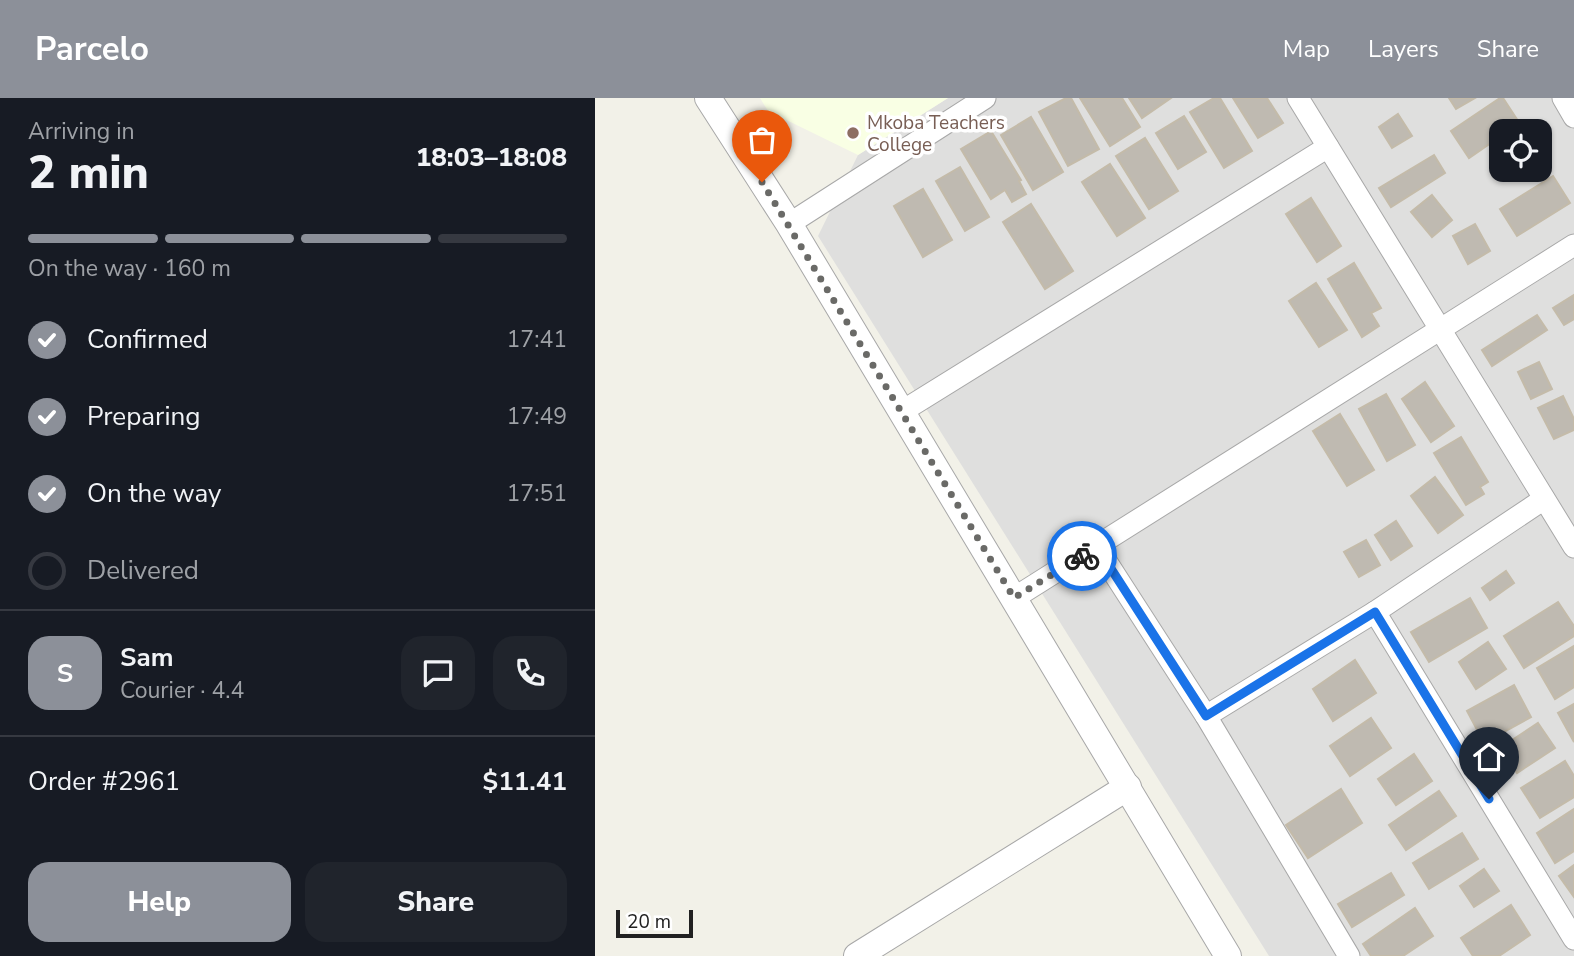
<!DOCTYPE html>
<meta charset="utf-8">
<style>
:root{--surface:#171b24;--page:#20242c;--text:#f1f3f6;--muted:#9ea1a6;--line:#363941;--accent:#8c9099}
body{margin:0;font-family:"Nunito Sans",sans-serif;background:var(--page);color:var(--text);height:100vh;display:flex;flex-direction:column;font-size:26px;white-space:nowrap}
*{box-sizing:border-box;margin:0}
p{font-size:23px;color:var(--muted)}
.icon{flex:none;width:38px;height:38px;fill:none;stroke:currentColor;stroke-width:2;stroke-linecap:round;stroke-linejoin:round}
.map{position:relative;flex:1;overflow:hidden}
.details{display:flex;flex-direction:column;background:var(--surface);width:595px}
.details>*{flex:none}
.buttons{position:absolute;left:894px;top:21px;display:grid;gap:14px}
.buttons a{display:grid;place-items:center;width:63px;height:63px;border-radius:14px;background:var(--surface);box-shadow:0 2px 5px #0004;font-size:35px}
.scale{position:absolute;left:21px;bottom:18px;width:77px;box-sizing:border-box;padding-left:7px;border:4px solid #212121;border-top:0;font-size:19px;line-height:24px;white-space:nowrap;color:#212121;-webkit-text-stroke:5px #fff;paint-order:stroke}
.pin{position:absolute;display:grid;place-items:center;width:60px;height:60px;color:#fff;margin:-72px -30px;border-radius:50% 50% 50% 0;rotate:-45deg;box-shadow:0 0 7px #0007}
.pin .icon{rotate:45deg}
.courier{position:absolute;display:grid;place-items:center;width:70px;height:70px;margin:-35px;border:5px solid #1a73e8;border-radius:50%;background:#fff;color:#222;box-shadow:0 2px 9px #0007}
.head em{font-style:normal;font-weight:800}
.head div{display:flex;flex-direction:column-reverse}
.head{display:flex;align-items:center;justify-content:space-between;height:119px;padding:0 28px}
h1{font-size:46px;font-weight:800;line-height:52px}
.bar{display:grid;grid-template-columns:repeat(4,1fr);gap:10px 7px;align-content:center;height:84px;padding:0 28px}
.bar i{height:9px;border-radius:5px;background:var(--line)}
.bar .selected{background:var(--accent)}
.bar p{grid-column:span 4}
.line{display:flex;align-items:center;gap:18px;padding:0 28px;border-top:2px solid var(--line)}
.line div{flex:1}
.round{display:grid;place-items:center;flex:none;width:74px;height:74px;border-radius:21px;background:var(--page)}
ol{padding:0 28px;list-style:none}
li{display:flex;align-items:center;gap:21px;height:77px}
li p{margin-inline-start:auto}
li .icon{padding:7px;border-radius:50%;background:var(--accent);color:#fff;stroke-width:4}
li:last-child{color:var(--muted)}
li i{width:38px;height:38px;border:4px solid var(--line);border-radius:50%}
.primary-button{display:flex;gap:14px;margin-top:auto;padding:14px 28px}
.primary-button a{flex:1;height:80px;border-radius:21px;background:var(--accent);color:#fff;font-size:28px;font-weight:800;line-height:80px;text-align:center}
.primary-button a+a{background:var(--page);color:var(--text)}
header{display:flex;align-items:center;gap:42px;box-sizing:border-box;height:98px;padding:0 35px;background:var(--accent);color:#fff}
header strong{font-size:33px}
nav{display:flex;gap:38px;margin-inline-start:auto;font-size:24px}
main{display:flex;flex:1;min-height:0}
.map>svg:first-child{display:block}
</style>
<header>
<strong>Parcelo</strong>
<nav><a>Map</a><a>Layers</a><a>Share</a></nav>
</header>
<main>
<section class="details">
<div class="head"><div><h1>2 min</h1><p>Arriving in</p></div><em>18:03–18:08</em></div>
<div class="bar"><i class="selected"></i><i class="selected"></i><i class="selected"></i><i></i><p>On the way · 160 m</p></div>
<ol>
<li><svg class="icon" aria-label="check" viewBox="0 0 24 24"><path d="M5 12l5 5 9-10"/></svg>Confirmed<p>17:41</p></li>
<li><svg class="icon" aria-label="check" viewBox="0 0 24 24"><path d="M5 12l5 5 9-10"/></svg>Preparing<p>17:49</p></li>
<li><svg class="icon" aria-label="check" viewBox="0 0 24 24"><path d="M5 12l5 5 9-10"/></svg>On the way<p>17:51</p></li>
<li><i></i>Delivered</li>
</ol>
<div class="line" style="height:126px"><b class="round" style="background:var(--accent);color:#fff">S</b><div><b>Sam</b><p>Courier · 4.4</p></div><a class="round"><svg class="icon" aria-label="chat" viewBox="0 0 24 24"><path d="M4 5h16v11H9l-5 4z"/></svg></a><a class="round"><svg class="icon" aria-label="phone" viewBox="0 0 24 24"><path d="M5 4h4l2 5-3 2q2 4 5 5l2-3 5 2v4C11 20 4 13 5 4z"/></svg></a></div>
<div class="line" style="height:91px"><div>Order #2961</div><b>$11.41</b></div>
<div class="primary-button"><a>Help</a><a>Share</a></div>
</section>
<div class="map">
<svg width="979" height="858" viewBox="0 0 979 858">
<rect width="100%" height="100%" fill="#f2f1e8"/>
<path fill="#dfdfde" fill-rule="evenodd" d="M 353,0 L 979,0 L 979,858 L 674,858 L 223,138 L 263,57 ZM 906,33 L 945,33 L 945,72 L 906,72 Z"/>
<path fill="#f9ffe4" d="M 165,0 L 353,0 L 263,57 L 173,13 Z"/>
<g fill="#bfbab1" stroke="#c4bba9" stroke-width="2">
<path d="M 471,0 L 476,0 L 504,51 L 473,68 L 444,14 Z"/>
<path d="M 485,0 L 527,0 L 545,29 L 515,48 Z"/>
<path d="M 534,0 L 576,0 L 547,20 Z"/>
<path d="M 619,0 L 625,0 L 657,53 L 629,70 L 595,14 Z"/>
<path d="M 638,0 L 672,0 L 688,25 L 663,40 Z"/>
<path d="M 854,0 L 880,0 L 861,11 Z"/>
<path d="M 905,0 L 908,0 L 925,26 L 914,33 L 906,33 L 906,38 L 874,60 L 856,33 Z"/>
<path d="M 803,16 L 817,38 L 797,50 L 784,29 Z"/>
<path d="M 589,18 L 611,54 L 583,71 L 561,35 Z"/>
<path d="M 436,19 L 468,74 L 438,92 L 406,37 Z"/>
<path d="M 396,33 L 426,82 L 424,83 L 431,96 L 417,104 L 410,92 L 396,101 L 366,51 Z"/>
<path d="M 550,40 L 583,93 L 554,111 L 521,58 Z"/>
<path d="M 839,57 L 850,75 L 796,109 L 784,90 Z"/>
<path d="M 515,66 L 550,120 L 522,138 L 487,84 Z"/>
<path d="M 365,69 L 394,119 L 370,133 L 341,83 Z"/>
<path d="M 958,78 L 975,105 L 922,138 L 905,111 Z"/>
<path d="M 328,91 L 357,142 L 328,159 L 299,108 Z"/>
<path d="M 837,97 L 857,122 L 837,139 L 816,114 Z"/>
<path d="M 716,100 L 746,148 L 722,164 L 691,116 Z"/>
<path d="M 436,106 L 478,173 L 450,191 L 408,124 Z"/>
<path d="M 880,126 L 895,153 L 873,166 L 858,138 Z"/>
<path d="M 759,165 L 786,210 L 776,215 L 784,228 L 767,239 L 733,181 Z"/>
<path d="M 721,185 L 752,232 L 724,249 L 694,203 Z"/>
<path d="M 979,197 L 979,221 L 969,227 L 958,210 Z"/>
<path d="M 942,217 L 952,232 L 897,268 L 887,252 Z"/>
<path d="M 944,264 L 957,291 L 936,301 L 923,274 Z"/>
<path d="M 830,284 L 859,328 L 836,344 L 807,301 Z"/>
<path d="M 791,296 L 820,347 L 792,363 L 764,311 Z"/>
<path d="M 968,298 L 979,321 L 979,332 L 959,341 L 943,310 Z"/>
<path d="M 745,316 L 779,372 L 752,388 L 718,333 Z"/>
<path d="M 866,339 L 893,384 L 885,389 L 889,396 L 871,407 L 839,355 Z"/>
<path d="M 840,379 L 868,417 L 843,435 L 816,398 Z"/>
<path d="M 801,423 L 817,448 L 796,462 L 780,437 Z"/>
<path d="M 771,442 L 785,467 L 764,479 L 749,454 Z"/>
<path d="M 911,473 L 919,485 L 895,502 L 887,490 Z"/>
<path d="M 875,500 L 892,530 L 834,564 L 816,534 Z"/>
<path d="M 963,504 L 979,528 L 979,538 L 929,570 L 909,538 Z"/>
<path d="M 893,544 L 911,571 L 881,591 L 864,564 Z"/>
<path d="M 979,548 L 979,589 L 960,601 L 942,570 Z"/>
<path d="M 760,562 L 781,595 L 738,623 L 718,591 Z"/>
<path d="M 919,587 L 936,619 L 889,645 L 872,613 Z"/>
<path d="M 979,606 L 979,644 L 963,615 Z"/>
<path d="M 776,620 L 796,650 L 755,678 L 735,648 Z"/>
<path d="M 943,625 L 960,650 L 922,675 L 905,650 Z"/>
<path d="M 819,656 L 837,683 L 801,707 L 783,681 Z"/>
<path d="M 970,663 L 979,678 L 979,699 L 945,720 L 926,690 Z"/>
<path d="M 746,691 L 767,725 L 713,760 L 691,727 Z"/>
<path d="M 844,693 L 861,718 L 811,752 L 794,727 Z"/>
<path d="M 979,711 L 979,753 L 960,765 L 942,735 Z"/>
<path d="M 867,735 L 883,761 L 834,791 L 818,765 Z"/>
<path d="M 979,767 L 979,799 L 964,778 Z"/>
<path d="M 889,771 L 904,793 L 879,809 L 865,788 Z"/>
<path d="M 796,775 L 809,797 L 757,829 L 743,806 Z"/>
<path d="M 916,807 L 935,837 L 904,858 L 878,858 L 866,840 Z"/>
<path d="M 820,810 L 838,838 L 808,858 L 776,858 L 768,846 Z"/>
</g>
<g fill="none" stroke-linecap="round" stroke-linejoin="round">
<defs>
<g id="minor">
<path d="M 703,0 L 979,449"/>
<path d="M 968,0 L 979,19"/>
<path d="M 194,126 L 390,0"/>
<path d="M 306,314 L 733,49"/>
<path d="M 502,449 L 611,618 L 754,858"/>
<path d="M 419,500 L 979,147"/>
<path d="M 780,514 L 979,841"/>
<path d="M 611,618 L 780,514 L 949,401"/>
</g>
<g id="tertiary">
<path d="M 113,0 L 194,126 L 633,858"/>
<path d="M 262,858 L 533,689"/>
</g>
</defs>
<use href="#minor" stroke="#a8a8a8" stroke-width="23"/>
<use href="#tertiary" stroke="#a8a8a8" stroke-width="28"/>
<use href="#minor" stroke="#fff" stroke-width="21"/>
<use href="#tertiary" stroke="#fff" stroke-width="26"/>
</g>
<g fill="none" stroke-linecap="round" stroke-linejoin="round">
<path stroke="#6a6a67" stroke-width="7" stroke-dasharray="0 12.6" d="M 167,84 L 419,500 L 487,458"/>
<path stroke="#1a73e8" stroke-width="9" d="M 487,458 L 502,449 L 611,618 L 780,514 L 894,701"/>
</g>
<circle fill="#8d6e63" stroke="#fff" stroke-width="2.5" cx="258" cy="35" r="7"/>
<g text-anchor="middle" stroke-width="7" stroke-linejoin="round" paint-order="stroke">
<g font-size="19" fill="#785e54" stroke="#fff" text-anchor="start">
<text x="272" y="31">Mkoba Teachers<tspan x="272" dy="22">College</tspan></text>
</g>
</g>
</svg>
<div class="buttons">
<a><svg class="icon" aria-label="locate" viewBox="0 0 24 24"><circle cx="12" cy="12" r="6"/><path d="M12 2v4M12 18v4M2 12h4M18 12h4"/></svg></a>
</div>
<div class="scale">20 m</div>
<div class="pin" style="left:167px;top:84px;background:#ea580c"><svg class="icon" aria-label="bag" viewBox="0 0 24 24"><path d="M5 8h14l-1 12H6zM9 8a3 3 0 0 1 6 0"/></svg></div>
<div class="pin" style="left:894px;top:701px;background:#1f2937"><svg class="icon" aria-label="home" viewBox="0 0 24 24"><path d="M3 11l9-7 9 7M6 9v11h12V9"/></svg></div>
<div class="courier" style="left:487px;top:458px"><svg class="icon" aria-label="bike" viewBox="0 0 24 24"><circle cx="6" cy="16" r="4"/><circle cx="18" cy="16" r="4"/><path d="M6 16l4-8h5l3 8M10 8l3 8H6M13 5h3"/></svg></div>
</div>
</main>
